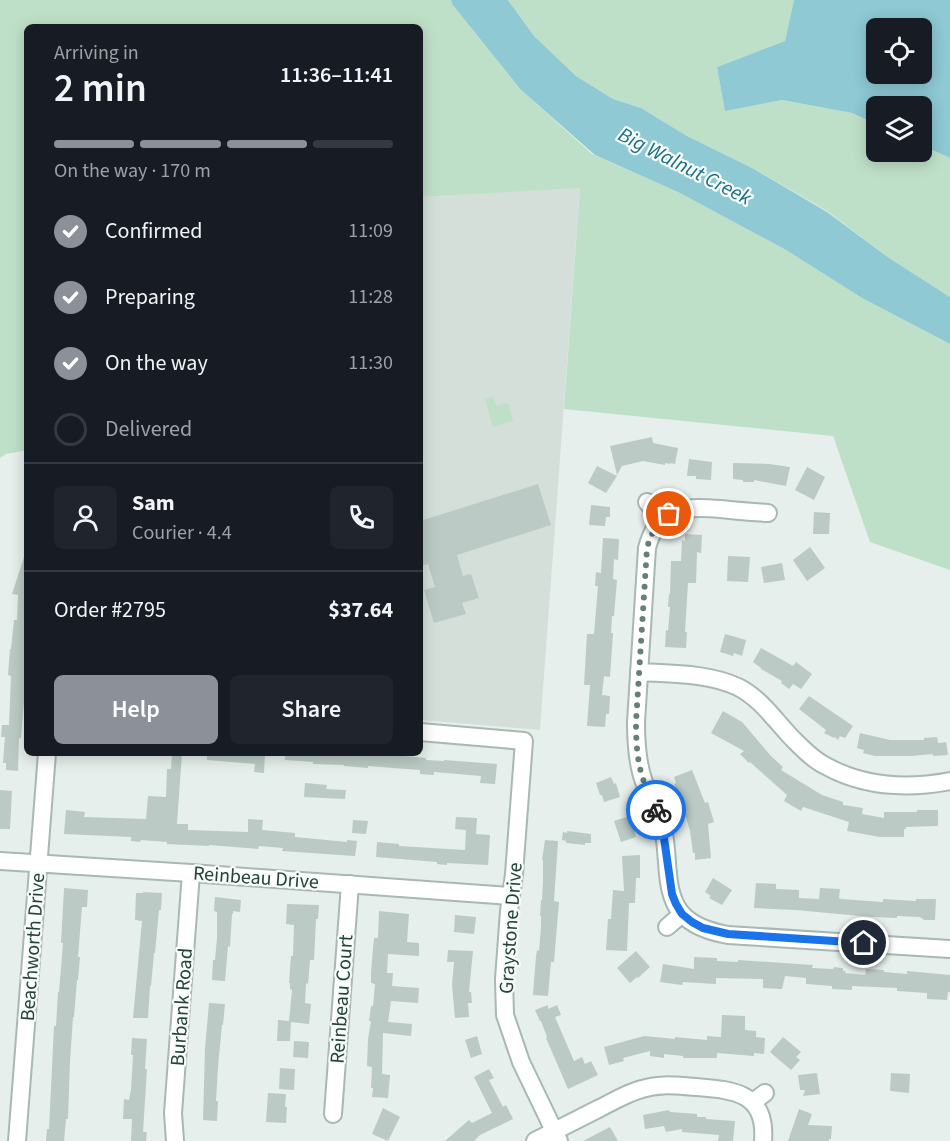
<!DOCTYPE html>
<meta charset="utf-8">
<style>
:root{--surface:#171b24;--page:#20242c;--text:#f1f3f6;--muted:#9ea1a6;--line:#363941;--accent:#8c9099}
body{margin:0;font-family:"Source Sans 3",sans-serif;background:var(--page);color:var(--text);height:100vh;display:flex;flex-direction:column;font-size:22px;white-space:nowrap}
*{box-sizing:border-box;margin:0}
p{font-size:20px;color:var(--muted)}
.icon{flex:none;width:33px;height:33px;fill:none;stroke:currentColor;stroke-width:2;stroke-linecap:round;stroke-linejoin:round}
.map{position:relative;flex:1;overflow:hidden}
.panel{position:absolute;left:24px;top:24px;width:399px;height:732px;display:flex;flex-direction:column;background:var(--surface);border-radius:9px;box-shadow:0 3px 15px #0003}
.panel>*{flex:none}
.tools{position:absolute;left:866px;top:18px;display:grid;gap:12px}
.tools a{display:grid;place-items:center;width:66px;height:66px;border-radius:9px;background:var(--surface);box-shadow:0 3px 15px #0003;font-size:30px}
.pin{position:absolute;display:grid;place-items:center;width:51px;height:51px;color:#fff;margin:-26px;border:3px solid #fff;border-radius:50%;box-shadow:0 2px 6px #0007}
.courier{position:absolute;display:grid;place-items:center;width:60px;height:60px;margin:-30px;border:4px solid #1a73e8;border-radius:50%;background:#fff;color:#222;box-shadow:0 2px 8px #0007}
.headline em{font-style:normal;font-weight:600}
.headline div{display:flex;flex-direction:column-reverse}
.headline{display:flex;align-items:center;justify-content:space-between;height:102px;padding:0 30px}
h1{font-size:39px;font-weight:600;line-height:45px}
.bar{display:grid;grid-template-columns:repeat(4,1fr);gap:9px 6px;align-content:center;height:72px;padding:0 30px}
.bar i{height:8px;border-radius:4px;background:var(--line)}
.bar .selected{background:var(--accent)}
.bar p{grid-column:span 4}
.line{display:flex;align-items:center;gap:15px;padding:0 30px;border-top:2px solid var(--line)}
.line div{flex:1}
.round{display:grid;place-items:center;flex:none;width:63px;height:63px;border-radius:9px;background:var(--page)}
ol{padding:0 30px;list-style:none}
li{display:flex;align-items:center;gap:18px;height:66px}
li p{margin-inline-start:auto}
li .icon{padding:6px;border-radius:50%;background:var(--accent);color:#fff;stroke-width:4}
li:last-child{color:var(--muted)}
li i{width:33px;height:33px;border:3px solid var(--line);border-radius:50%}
.primary-button{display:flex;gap:12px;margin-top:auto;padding:12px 30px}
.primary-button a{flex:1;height:69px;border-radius:9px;background:var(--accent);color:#fff;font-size:24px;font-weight:600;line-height:69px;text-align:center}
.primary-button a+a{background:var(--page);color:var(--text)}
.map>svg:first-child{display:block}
</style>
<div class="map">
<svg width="950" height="1141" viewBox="0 0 950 1141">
<rect width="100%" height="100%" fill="#e6efeb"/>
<path fill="#d4dfda" d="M 580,187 L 540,730 L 420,720 L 420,197 Z"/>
<g fill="#bfe0c8">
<path d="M 0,0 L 451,0 L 452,4 L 521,90 L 592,154 L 680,193 L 786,250 L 862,298 L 950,344 L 950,570 L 870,542 L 833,436 L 564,409 L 580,188 L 420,197 L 420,27 L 27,27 L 27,450 L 6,454 L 0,458 Z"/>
<path d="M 508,0 L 794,0 L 785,41 L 717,67 L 725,110 L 782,100 L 852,113 L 876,124 L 876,152 L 921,152 L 921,145 L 950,158 L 950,297 L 889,258 L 827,211 L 754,169 L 687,136 L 641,108 L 613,99 L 576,76 L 534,36 Z"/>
<path d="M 493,397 L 497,406 L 507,403 L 509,405 L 513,421 L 493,427 L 492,425 L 485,399 Z"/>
</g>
<g fill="#8ec9d4" fill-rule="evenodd">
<path d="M 451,0 L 508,0 L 534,36 L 576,76 L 613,99 L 641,108 L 687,136 L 754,169 L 827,212 L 889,258 L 950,297 L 950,344 L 862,298 L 786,250 L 680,193 L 595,155 L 521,90 L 452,4 Z"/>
<path d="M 794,0 L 950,0 L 950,158 L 921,145 L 921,106 L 876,106 L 876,124 L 852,113 L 782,100 L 725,111 L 717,67 L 785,41 ZM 921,28 L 921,74 L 876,74 L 876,28 Z"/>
</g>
<g fill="#bbcac4">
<path d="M 652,437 L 653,443 L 678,448 L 675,464 L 670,463 L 670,464 L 665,463 L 665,465 L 643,461 L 622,466 L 617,475 L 610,446 Z"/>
<path d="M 689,459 L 712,462 L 711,480 L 696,479 L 696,476 L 687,476 Z"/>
<path d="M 733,463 L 769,464 L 790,467 L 786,486 L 754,480 L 754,482 L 743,482 L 743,480 L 733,479 Z"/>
<path d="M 597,466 L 617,476 L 606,493 L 588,483 Z"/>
<path d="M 807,467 L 825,477 L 814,500 L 795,490 Z"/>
<path d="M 538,484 L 551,525 L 457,555 L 463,576 L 471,574 L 479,598 L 462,603 L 466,614 L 434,623 L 424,590 L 435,587 L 428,564 L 420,566 L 420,521 Z"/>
<path d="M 591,505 L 610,507 L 610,517 L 606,517 L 605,526 L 589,525 Z"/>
<path d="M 814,512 L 830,513 L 829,534 L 813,534 Z"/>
<path d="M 685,534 L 702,535 L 701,553 L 697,552 L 696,583 L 688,583 L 685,632 L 687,632 L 686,648 L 665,647 L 666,630 L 668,631 L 670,607 L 668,607 L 669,594 L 670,594 L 671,561 L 681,561 L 682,540 L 685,541 Z"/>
<path d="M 603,538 L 619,539 L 618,560 L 614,559 L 613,579 L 617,580 L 614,616 L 612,616 L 611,633 L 613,633 L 610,677 L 604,676 L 602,695 L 610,696 L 609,714 L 606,714 L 605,727 L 587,726 L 590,685 L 584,685 L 587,634 L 594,634 L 598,586 L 595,586 L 596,572 L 601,573 Z"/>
<path d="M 810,547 L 825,568 L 807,581 L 793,560 Z"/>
<path d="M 25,554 L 27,554 L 27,630 L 26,650 L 27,650 L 27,666 L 21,738 L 19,738 L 18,771 L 6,770 L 6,763 L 3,763 L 5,737 L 1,737 L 2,725 L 9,725 L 11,676 L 8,675 L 10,649 L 11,649 L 14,620 L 17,620 L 18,595 L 12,594 Z"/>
<path d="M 728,556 L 750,557 L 748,582 L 727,581 Z"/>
<path d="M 782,563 L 785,580 L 764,583 L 761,567 Z"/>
<path d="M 725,634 L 746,640 L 742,656 L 734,653 L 733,656 L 720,652 Z"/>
<path d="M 761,648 L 793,666 L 796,662 L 812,674 L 801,689 L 793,684 L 789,689 L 781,683 L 782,681 L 761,669 L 761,668 L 753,662 Z"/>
<path d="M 809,696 L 853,726 L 845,738 L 840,736 L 838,740 L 835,737 L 834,738 L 824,733 L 826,730 L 799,709 Z"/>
<path d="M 723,711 L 742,722 L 771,756 L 783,767 L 781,770 L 822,795 L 843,802 L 843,805 L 863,808 L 862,814 L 884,818 L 884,812 L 917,812 L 917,810 L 938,810 L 938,826 L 906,827 L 906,829 L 904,829 L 904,837 L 880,837 L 847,831 L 849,822 L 803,807 L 801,811 L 784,801 L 787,795 L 750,762 L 749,763 L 740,754 L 744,751 L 711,733 Z"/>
<path d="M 860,733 L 890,740 L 924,740 L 924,738 L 937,737 L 938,743 L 946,742 L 948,755 L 933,756 L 933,754 L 911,756 L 875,756 L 863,753 L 864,750 L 857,748 Z"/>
<path d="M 172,753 L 182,753 L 177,824 L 188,824 L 188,830 L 248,832 L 248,819 L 263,820 L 262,830 L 295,833 L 295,837 L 347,842 L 347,840 L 357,841 L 355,856 L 282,851 L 283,848 L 259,846 L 258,849 L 209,845 L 209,846 L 167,844 L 167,842 L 141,840 L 140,842 L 131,841 L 131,837 L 64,834 L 66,810 L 85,812 L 84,817 L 146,819 L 148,796 L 166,797 L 167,769 L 171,769 Z"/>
<path d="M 207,753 L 265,753 L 264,773 L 254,772 L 255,764 L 207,760 Z"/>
<path d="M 285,753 L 371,753 L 426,758 L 426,760 L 444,761 L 444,760 L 497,764 L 495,784 L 480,783 L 481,776 L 434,772 L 434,775 L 420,774 L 420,770 L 368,766 L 368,768 L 344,766 L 344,765 L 313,764 L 313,762 L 285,760 Z"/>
<path d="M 692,770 L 705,803 L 708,802 L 714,822 L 708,824 L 711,858 L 695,860 L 695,853 L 693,853 L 690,831 L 680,797 L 679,797 L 674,784 L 676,783 L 674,777 Z"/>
<path d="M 611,777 L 614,784 L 616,783 L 620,797 L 604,802 L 602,795 L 600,795 L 596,783 Z"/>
<path d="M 305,783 L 327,785 L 326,789 L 346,790 L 345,799 L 304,797 Z"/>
<path d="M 0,790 L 12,791 L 10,829 L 0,829 Z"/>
<path d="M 630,816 L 636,837 L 621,842 L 614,821 Z"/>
<path d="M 456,817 L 477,818 L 476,834 L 490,835 L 488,865 L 447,863 L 447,865 L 437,864 L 437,862 L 376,857 L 377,842 L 399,844 L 399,846 L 465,850 L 466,830 L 455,829 Z"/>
<path d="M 353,820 L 368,821 L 366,834 L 352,833 Z"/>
<path d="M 567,831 L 591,834 L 591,843 L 585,843 L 585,845 L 566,843 L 566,841 L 562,840 L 563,832 L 567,833 Z"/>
<path d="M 545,840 L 558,841 L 554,901 L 559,902 L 554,962 L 551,962 L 548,996 L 533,995 L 536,956 L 537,950 L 539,951 L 541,927 L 541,916 L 540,916 L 541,900 L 542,900 L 543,881 L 543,860 L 542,860 Z"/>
<path d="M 640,855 L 640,878 L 636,878 L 635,903 L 629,903 L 627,951 L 606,950 L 608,919 L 611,919 L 613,890 L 624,891 L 622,856 Z"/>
<path d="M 713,878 L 732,890 L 722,905 L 709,898 L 711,896 L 705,892 Z"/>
<path d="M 756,883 L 776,884 L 776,889 L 799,890 L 799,898 L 819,899 L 820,888 L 840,889 L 839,898 L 841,899 L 883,902 L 883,899 L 916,901 L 916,899 L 936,899 L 935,920 L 924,920 L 920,917 L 897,916 L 897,918 L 871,917 L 796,910 L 754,908 Z"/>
<path d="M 64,888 L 88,890 L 87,907 L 82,907 L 78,957 L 80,957 L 78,980 L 77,980 L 74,1017 L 73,1017 L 70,1062 L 68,1119 L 66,1119 L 64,1141 L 46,1141 L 47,1129 L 49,1129 L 54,1026 L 56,1026 L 58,992 L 59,992 L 63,943 L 61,943 Z"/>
<path d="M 143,892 L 162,893 L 161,910 L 159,910 L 155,953 L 154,953 L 151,986 L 150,986 L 148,1018 L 133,1018 L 142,921 L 135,920 L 136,893 L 143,893 Z"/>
<path d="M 215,897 L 241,900 L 240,912 L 233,911 L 233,914 L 232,914 L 230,947 L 228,946 L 225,981 L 212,980 L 213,960 L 215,960 L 217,938 L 217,912 L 214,911 Z"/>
<path d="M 287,904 L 319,905 L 318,919 L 316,919 L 314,960 L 310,960 L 308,984 L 306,983 L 305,1003 L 311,1004 L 309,1024 L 291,1022 L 290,1041 L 277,1041 L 278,1020 L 289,1021 L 292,990 L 290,989 L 290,983 L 289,983 L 291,956 L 293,956 L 294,925 L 286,924 Z"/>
<path d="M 379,911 L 409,914 L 407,942 L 419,943 L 419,956 L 388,954 L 387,973 L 393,973 L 392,986 L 419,988 L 418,1003 L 391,1001 L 388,1022 L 412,1024 L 411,1036 L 383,1033 L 382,1074 L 390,1075 L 388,1098 L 372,1097 L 373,1088 L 371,1088 L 372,1067 L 367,1066 L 368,1039 L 371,1021 L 369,1021 L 371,1006 L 373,1006 L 375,984 L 371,983 L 371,972 L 374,938 L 378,938 Z"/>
<path d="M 455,915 L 476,917 L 474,934 L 454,932 Z"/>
<path d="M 448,950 L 473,951 L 469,992 L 471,992 L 472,1003 L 468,1003 L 469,1017 L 455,1018 L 452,985 L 454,962 L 447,962 Z"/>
<path d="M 636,951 L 650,967 L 638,978 L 637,977 L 630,983 L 617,968 Z"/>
<path d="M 694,957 L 717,958 L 717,961 L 738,962 L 738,960 L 813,965 L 812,968 L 833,969 L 834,967 L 843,968 L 843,971 L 846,971 L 845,973 L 865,975 L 866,969 L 884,970 L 884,972 L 907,974 L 907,971 L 950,975 L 950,992 L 948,992 L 947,1000 L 927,999 L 927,993 L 897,991 L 897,988 L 852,986 L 852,990 L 832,989 L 832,986 L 806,984 L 806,978 L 785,976 L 782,989 L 763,988 L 763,979 L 716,978 L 716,984 L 683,982 L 682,985 L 660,982 L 663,964 L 694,969 Z"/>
<path d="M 209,1003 L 225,1004 L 223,1025 L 222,1025 L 218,1067 L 216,1101 L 218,1101 L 217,1121 L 203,1120 L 205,1049 Z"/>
<path d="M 548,1005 L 548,1009 L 557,1005 L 561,1015 L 555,1017 L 574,1061 L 582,1057 L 585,1064 L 591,1061 L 598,1075 L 568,1089 L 546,1038 L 547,1037 L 541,1021 L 540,1021 L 535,1010 Z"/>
<path d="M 722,1015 L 745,1016 L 745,1030 L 756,1031 L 756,1037 L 765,1038 L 764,1054 L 754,1053 L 754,1056 L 717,1053 L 717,1058 L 683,1058 L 683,1056 L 664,1054 L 664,1058 L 650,1056 L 650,1051 L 623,1058 L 624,1061 L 609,1065 L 604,1047 L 644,1036 L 675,1039 L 675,1037 L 707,1040 L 707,1036 L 721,1037 Z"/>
<path d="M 477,1036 L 482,1054 L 471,1058 L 465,1040 Z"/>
<path d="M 783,1037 L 801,1052 L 796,1057 L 800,1060 L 791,1070 L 770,1052 Z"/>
<path d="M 132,1038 L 147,1039 L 145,1069 L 147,1069 L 143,1132 L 147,1132 L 146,1141 L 131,1141 L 132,1119 L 123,1119 L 124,1099 L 129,1100 L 131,1090 L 133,1055 L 131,1055 Z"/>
<path d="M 294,1041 L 309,1042 L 308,1058 L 293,1057 Z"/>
<path d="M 280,1068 L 295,1069 L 294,1090 L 279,1089 Z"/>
<path d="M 489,1069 L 494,1078 L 489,1080 L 503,1107 L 506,1105 L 513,1119 L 480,1135 L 474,1141 L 445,1141 L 469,1120 L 472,1123 L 492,1113 L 474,1077 Z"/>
<path d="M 817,1073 L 820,1094 L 803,1096 L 805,1090 L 800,1090 L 798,1075 Z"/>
<path d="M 891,1073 L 910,1074 L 909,1093 L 890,1091 Z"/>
<path d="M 268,1093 L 286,1094 L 285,1107 L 287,1107 L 286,1123 L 266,1122 Z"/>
<path d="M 383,1108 L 400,1117 L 388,1141 L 372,1134 Z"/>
<path d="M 799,1109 L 812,1114 L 808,1125 L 832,1126 L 831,1139 L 829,1139 L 829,1141 L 788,1141 Z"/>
<path d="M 669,1110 L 670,1112 L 697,1114 L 697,1117 L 706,1117 L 706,1119 L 735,1121 L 733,1141 L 718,1141 L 719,1135 L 682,1132 L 682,1129 L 666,1132 L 664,1126 L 645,1129 L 643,1115 Z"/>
<path d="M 610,1127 L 618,1141 L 583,1141 Z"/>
</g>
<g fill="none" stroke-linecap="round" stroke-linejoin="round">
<defs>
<g id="minor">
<path d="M 647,502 L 661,520"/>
<path d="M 768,513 C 752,512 737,511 721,509 C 685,506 658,506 647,548 L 636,722 C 636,742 637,763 644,782 C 651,799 660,816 664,834 C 669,859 664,894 682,914 C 694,927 711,932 728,935 L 950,949"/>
<path d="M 639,672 C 672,674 708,673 738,687 C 760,698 774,719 791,737 C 801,747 813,760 826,766 C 864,787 908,789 950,781"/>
<path d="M 420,732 L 524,741 L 514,874 L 509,911 L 504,979 L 505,1015 L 521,1062 L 559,1141"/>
<path d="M 0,861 L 191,873 L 511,896"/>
<path d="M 667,927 L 682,914"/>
<path d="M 753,1102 L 765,1093"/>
<path d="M 333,1114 L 350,884"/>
<path d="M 17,1141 L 47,753"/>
<path d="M 175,1141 L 173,1113 L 191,873"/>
<path d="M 535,1141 C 557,1130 578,1119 600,1108 C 614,1101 627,1093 642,1089 C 660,1083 678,1086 696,1087 C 733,1090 767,1092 763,1141"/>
</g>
</defs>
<use href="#minor" stroke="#a8b8b2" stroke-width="20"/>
<use href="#minor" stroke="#fff" stroke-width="16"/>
</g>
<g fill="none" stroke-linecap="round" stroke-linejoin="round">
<path stroke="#687f78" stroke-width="6" stroke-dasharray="0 10.8" d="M 656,810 C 652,800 647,790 643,779 C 637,761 636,741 636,722 L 647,548 C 651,533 657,523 669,514"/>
<path stroke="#1a73e8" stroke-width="8" d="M 656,810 L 663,831 L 672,894 L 676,904 L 682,914 L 692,922 L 703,928 L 728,934 L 864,943"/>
</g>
<g text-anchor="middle" stroke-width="4.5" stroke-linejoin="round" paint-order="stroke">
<g font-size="20" fill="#24423a" stroke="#f7fbf9">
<text transform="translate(256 877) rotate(4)" y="7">Reinbeau Drive</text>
<text transform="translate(510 928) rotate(-86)" y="7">Graystone Drive</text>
<text transform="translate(32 947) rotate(-86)" y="7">Beachworth Drive</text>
<text transform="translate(341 999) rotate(-86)" y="7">Reinbeau Court</text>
<text transform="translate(181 1007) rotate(-86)" y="7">Burbank Road</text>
</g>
<g font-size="21" font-style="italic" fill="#1c6f80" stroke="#f7fbf9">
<text transform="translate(685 166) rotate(27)" y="7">Big Walnut Creek</text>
</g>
</g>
</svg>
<div class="tools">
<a><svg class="icon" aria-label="locate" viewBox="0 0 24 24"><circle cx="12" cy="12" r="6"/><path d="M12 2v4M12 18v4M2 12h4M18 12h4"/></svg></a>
<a><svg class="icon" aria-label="layers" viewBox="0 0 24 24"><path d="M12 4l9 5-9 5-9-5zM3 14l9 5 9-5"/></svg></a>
</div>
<div class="pin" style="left:669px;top:514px;background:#ea580c"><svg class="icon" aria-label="bag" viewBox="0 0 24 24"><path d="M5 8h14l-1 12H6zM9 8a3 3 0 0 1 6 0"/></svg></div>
<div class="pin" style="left:864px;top:943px;background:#1f2937"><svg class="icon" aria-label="home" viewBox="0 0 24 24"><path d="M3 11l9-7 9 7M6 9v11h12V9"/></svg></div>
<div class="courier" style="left:656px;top:810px"><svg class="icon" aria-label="bike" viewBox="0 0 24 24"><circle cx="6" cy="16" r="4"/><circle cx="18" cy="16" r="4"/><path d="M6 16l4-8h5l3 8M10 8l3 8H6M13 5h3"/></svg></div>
<section class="panel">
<div class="headline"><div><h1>2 min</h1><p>Arriving in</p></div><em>11:36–11:41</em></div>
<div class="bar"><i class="selected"></i><i class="selected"></i><i class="selected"></i><i></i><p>On the way · 170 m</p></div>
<ol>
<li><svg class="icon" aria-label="check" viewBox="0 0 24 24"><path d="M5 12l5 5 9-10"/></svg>Confirmed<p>11:09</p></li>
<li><svg class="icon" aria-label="check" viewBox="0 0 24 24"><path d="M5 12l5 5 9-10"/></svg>Preparing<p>11:28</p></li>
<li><svg class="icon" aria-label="check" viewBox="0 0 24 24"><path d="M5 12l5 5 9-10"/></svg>On the way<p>11:30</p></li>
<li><i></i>Delivered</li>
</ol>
<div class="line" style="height:108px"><a class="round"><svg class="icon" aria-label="person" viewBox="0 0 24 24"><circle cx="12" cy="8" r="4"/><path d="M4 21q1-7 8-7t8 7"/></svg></a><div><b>Sam</b><p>Courier · 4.4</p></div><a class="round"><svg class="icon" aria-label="phone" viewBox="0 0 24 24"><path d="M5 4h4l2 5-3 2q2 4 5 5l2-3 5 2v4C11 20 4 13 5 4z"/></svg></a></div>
<div class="line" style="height:78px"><div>Order #2795</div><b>$37.64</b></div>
<div class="primary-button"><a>Help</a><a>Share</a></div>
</section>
</div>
